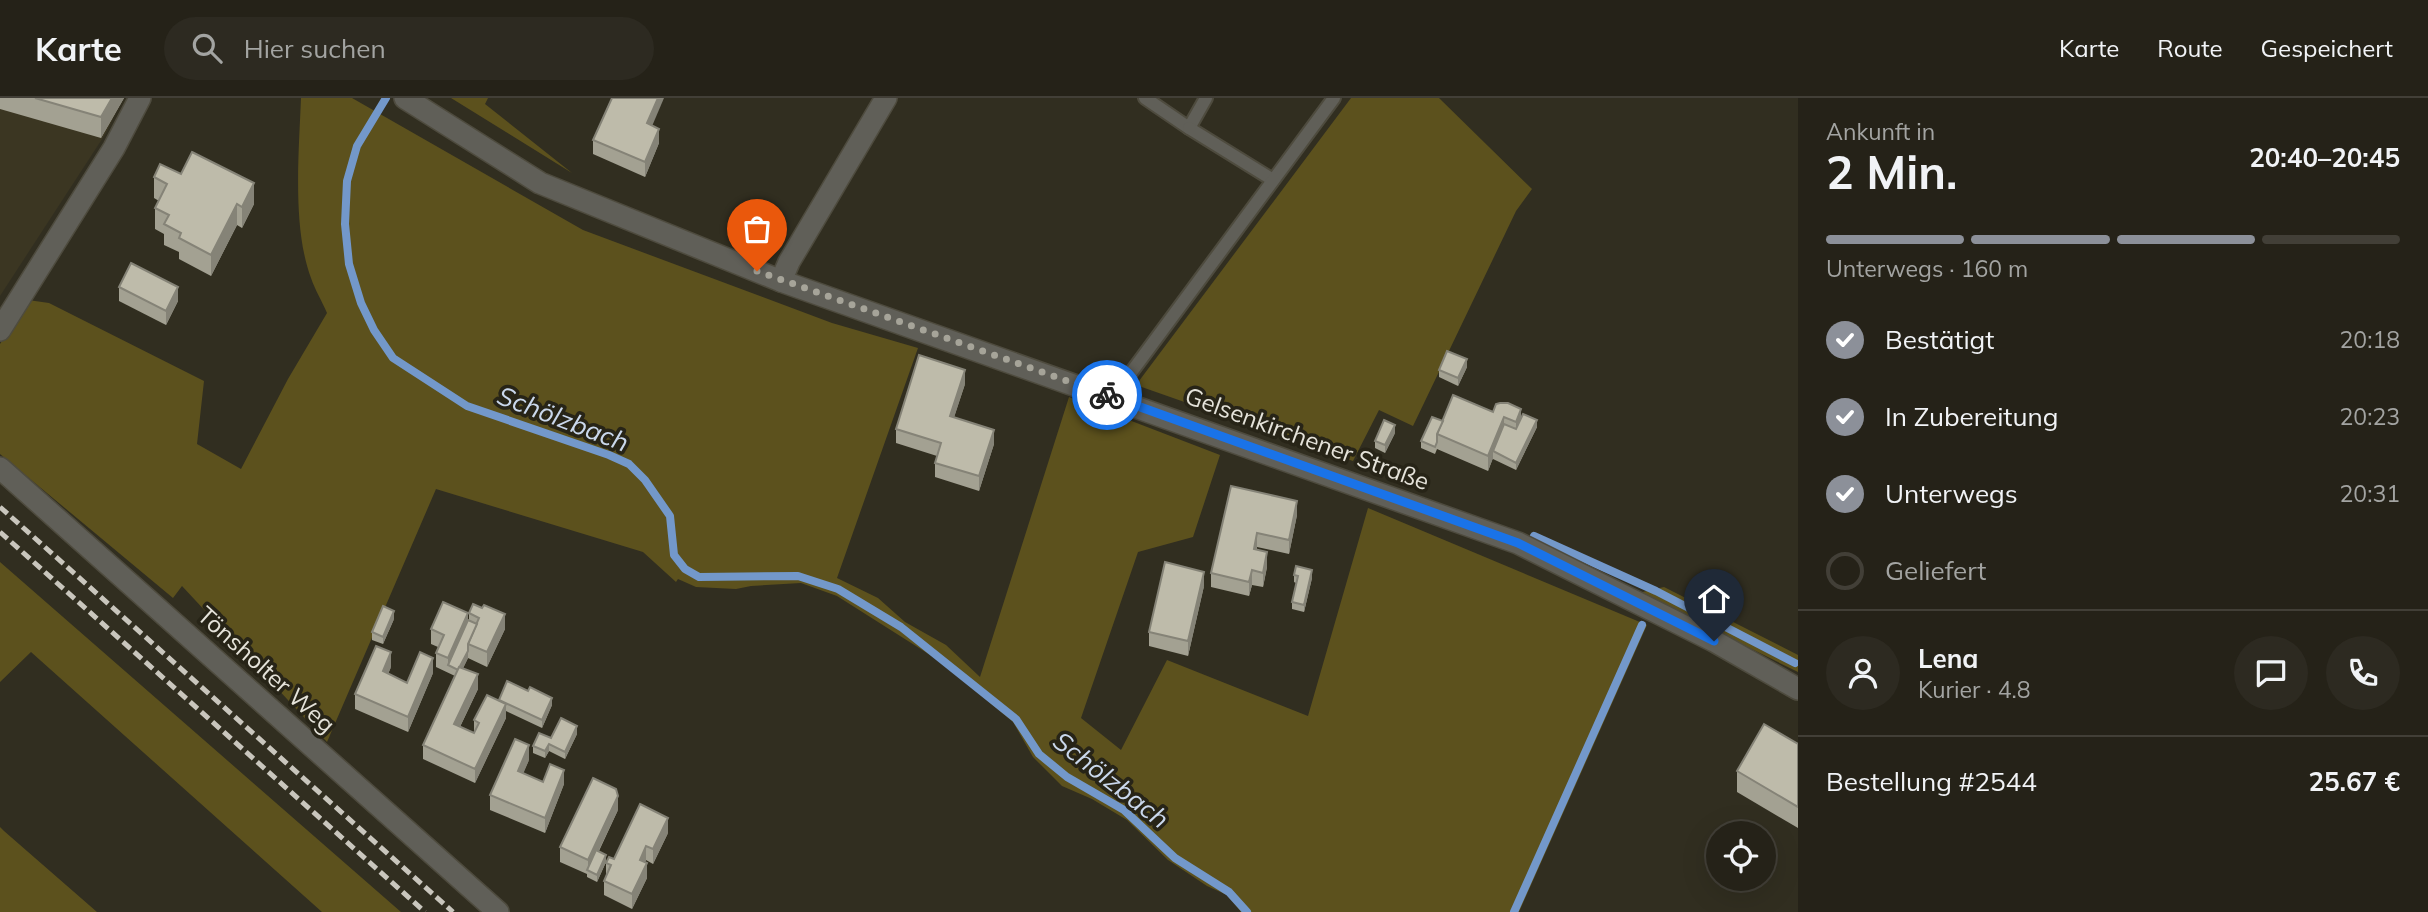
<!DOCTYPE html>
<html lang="de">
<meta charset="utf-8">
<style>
:root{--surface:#252218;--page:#2d2a21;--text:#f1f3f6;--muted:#a3a4a2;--line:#423f37;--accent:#8c9099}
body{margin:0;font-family:Mulish,sans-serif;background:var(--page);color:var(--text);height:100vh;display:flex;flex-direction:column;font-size:26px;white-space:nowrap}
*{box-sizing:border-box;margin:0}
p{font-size:23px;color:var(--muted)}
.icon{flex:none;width:38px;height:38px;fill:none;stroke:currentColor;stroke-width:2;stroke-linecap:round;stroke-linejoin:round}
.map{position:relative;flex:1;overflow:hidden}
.side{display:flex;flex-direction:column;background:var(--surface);width:630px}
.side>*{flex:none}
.fabs{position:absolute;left:1706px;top:723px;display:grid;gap:14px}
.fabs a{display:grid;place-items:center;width:70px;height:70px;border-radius:50%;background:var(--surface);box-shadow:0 7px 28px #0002,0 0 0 2px var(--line);font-size:35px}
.pin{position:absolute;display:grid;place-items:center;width:60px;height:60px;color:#fff;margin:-72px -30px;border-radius:50% 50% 50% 0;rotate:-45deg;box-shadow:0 0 7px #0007}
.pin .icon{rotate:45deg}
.courier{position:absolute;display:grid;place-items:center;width:70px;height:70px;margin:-35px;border:5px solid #1a73e8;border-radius:50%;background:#fff;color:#222;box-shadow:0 2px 9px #0007}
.headline em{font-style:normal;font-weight:700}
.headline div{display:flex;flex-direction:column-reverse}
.headline{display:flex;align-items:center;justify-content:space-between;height:119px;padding:0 28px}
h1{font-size:46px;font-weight:700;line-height:52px}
.bar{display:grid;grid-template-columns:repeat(4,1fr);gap:10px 7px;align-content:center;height:84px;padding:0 28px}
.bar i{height:9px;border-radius:5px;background:var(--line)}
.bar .on{background:var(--accent)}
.bar p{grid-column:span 4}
.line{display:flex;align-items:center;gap:18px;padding:0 28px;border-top:2px solid var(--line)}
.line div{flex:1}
.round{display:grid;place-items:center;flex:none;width:74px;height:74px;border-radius:37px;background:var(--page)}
ol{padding:0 28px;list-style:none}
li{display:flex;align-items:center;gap:21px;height:77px}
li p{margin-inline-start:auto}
li .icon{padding:7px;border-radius:50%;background:var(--accent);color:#fff;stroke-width:4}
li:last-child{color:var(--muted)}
li i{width:38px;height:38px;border:4px solid var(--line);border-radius:50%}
header{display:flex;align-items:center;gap:42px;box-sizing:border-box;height:98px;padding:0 35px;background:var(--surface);border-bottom:2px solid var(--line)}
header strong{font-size:33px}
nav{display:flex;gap:38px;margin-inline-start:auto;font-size:24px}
.search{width:490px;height:63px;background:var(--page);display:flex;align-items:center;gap:18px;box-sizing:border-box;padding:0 24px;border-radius:38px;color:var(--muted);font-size:26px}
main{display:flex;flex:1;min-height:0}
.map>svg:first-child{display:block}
</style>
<header>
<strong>Karte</strong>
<div class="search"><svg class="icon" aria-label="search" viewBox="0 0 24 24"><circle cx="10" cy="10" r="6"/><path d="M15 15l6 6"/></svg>Hier suchen</div>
<nav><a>Karte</a><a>Route</a><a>Gespeichert</a></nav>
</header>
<main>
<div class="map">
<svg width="1798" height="814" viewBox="0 0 1798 814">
<rect width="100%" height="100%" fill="#312e20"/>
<path fill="#3b3622" d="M 0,0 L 123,0 L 106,35 L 0,198 Z"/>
<g fill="#5c511d">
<path d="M 301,0 L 352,0 L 583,132 L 832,225 L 918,250 L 837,480 L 878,500 L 905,524 L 946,547 L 980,579 L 1069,299 L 1220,357 L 1193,439 L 1138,454 L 1081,620 L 1121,652 L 1167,562 L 1308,618 L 1368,410 L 1647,527 L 1519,814 L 1241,814 L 1227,797 L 1207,788 L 1168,762 L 1127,722 L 1092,701 L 1062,688 L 1033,659 L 1013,624 L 938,562 L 837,498 L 801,485 L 751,488 L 736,491 L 696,489 L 678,481 L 676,484 L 643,454 L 436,391 L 327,644 L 182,488 L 173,500 L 0,356 L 0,246 L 28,202 L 49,205 L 204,283 L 197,346 L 241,371 L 288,281 L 327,215 C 322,203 315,192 311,180 C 292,129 299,54 301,0 Z"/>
<path d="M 451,0 L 488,0 L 485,6 L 572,75 Z"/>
<path d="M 1351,0 L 1439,0 L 1532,91 L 1516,113 L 1413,328 L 1379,312 L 1353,363 L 1136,287 Z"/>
<path d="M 0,464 L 401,814 L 322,814 L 31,554 L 0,584 Z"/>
<path d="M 1664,489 L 1798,557 L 1798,574 L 1638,495 Z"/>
<path d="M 0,729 L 4,733 L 97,814 L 0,814 Z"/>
</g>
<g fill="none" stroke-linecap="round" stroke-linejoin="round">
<g stroke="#7398ca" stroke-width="8">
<path d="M 386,0 L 357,48 L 347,83 L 345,126 L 349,166 L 361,205 L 374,232 L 393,260 L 467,308 L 609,357 L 629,366 L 645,382 L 670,418 L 674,457 L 685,471 L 699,479 L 798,478 L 838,491 L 901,529 L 1016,621 L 1039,656 L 1067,679 L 1124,712 L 1175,760 L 1229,794 L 1247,814"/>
<path d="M 1534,438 L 1656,493 L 1795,565"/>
<path d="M 1514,814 L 1642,527"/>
</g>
<defs>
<g id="lane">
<path d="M 1145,0 L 1189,30 L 1206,0"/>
<path d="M 1189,30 L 1273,82"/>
<path d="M 1113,299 L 1334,0"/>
</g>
<g id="street">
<path d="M 405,0 L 540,85 L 781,183 L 1518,445 L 1714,543 L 1798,591"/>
<path d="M 781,183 L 789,164 L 886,0"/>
<path d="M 0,232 L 114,50 L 140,0"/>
<path d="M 0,370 L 498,814"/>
</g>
</defs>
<use href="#lane" stroke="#4e4b3e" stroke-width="16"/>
<use href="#street" stroke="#4e4b3e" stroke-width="24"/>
<use href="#lane" stroke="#605f58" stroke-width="12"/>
<use href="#street" stroke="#605f58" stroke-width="21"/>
<g stroke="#c9c6bd" stroke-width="5" stroke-dasharray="10 5" stroke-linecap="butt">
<path d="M 0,409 L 453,814"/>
<path d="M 0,434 L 425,814"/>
</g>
</g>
<g fill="#a3a192">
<path d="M 0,0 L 124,0 L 101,40 L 0,11 Z"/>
<path d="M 652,27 L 659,45 L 645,79 L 593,56 L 593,42 Z"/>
<path d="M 181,76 L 254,106 L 242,130 L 237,127 L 211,178 L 179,161 L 179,154 L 164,147 L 164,136 L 155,131 L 155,110 L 159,103 L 154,100 L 154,79 Z"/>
<path d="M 119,189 L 178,203 L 166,227 L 119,203 Z"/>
<path d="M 1467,269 L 1458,288 L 1439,279 L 1439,272 Z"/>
<path d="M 965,286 L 954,319 L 994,346 L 979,393 L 935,379 L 935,365 L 937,358 L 896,345 L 896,331 Z"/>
<path d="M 1493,314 L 1521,319 L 1537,329 L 1516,372 L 1493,361 L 1493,360 L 1488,373 L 1437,351 L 1435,356 L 1421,350 L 1421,343 Z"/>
<path d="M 1395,335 L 1385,355 L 1375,350 L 1375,343 Z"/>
<path d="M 1231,388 L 1297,417 L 1289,456 L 1257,449 L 1257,452 L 1267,469 L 1263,489 L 1252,487 L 1249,498 L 1211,489 L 1211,475 Z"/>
<path d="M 1294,477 L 1312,480 L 1304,514 L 1292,511 L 1292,504 L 1296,485 L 1294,484 Z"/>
<path d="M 1204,488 L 1188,558 L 1149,548 L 1149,534 Z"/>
<path d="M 469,515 L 505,531 L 487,569 L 468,560 L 463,570 L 478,591 L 460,629 L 474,635 L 474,622 L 499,602 L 552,607 L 542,630 L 506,613 L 506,620 L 475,685 L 423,661 L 423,647 L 455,578 L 436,569 L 436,555 L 438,549 L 431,546 L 431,531 L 469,522 Z"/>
<path d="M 394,521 L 383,546 L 372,542 L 372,534 Z"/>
<path d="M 391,569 L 388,576 L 407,585 L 433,575 L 408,634 L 355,611 L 355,596 Z"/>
<path d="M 577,636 L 565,661 L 549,653 L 545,660 L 533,655 L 533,648 L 551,640 Z"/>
<path d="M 1798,646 L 1798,730 L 1737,694 L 1737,673 Z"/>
<path d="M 529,662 L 523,675 L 543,684 L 564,686 L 545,735 L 490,712 L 490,697 Z"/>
<path d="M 618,712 L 599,753 L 606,764 L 597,784 L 587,779 L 587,776 L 560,764 L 560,749 Z"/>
<path d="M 668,735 L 653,766 L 646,762 L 645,764 L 647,780 L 632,811 L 604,797 L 604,783 L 606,778 L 606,765 Z"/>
</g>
<g fill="#858377">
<path d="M 112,0 L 124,0 L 101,40 L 101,19 Z"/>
<path d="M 658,0 L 664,0 L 647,40 L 647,25 Z"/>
<path d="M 659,31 L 659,45 L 645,79 L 645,64 Z"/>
<path d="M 254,85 L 254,106 L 242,130 L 242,109 Z"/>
<path d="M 237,106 L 237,127 L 211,178 L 211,157 Z"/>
<path d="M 178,189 L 178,203 L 166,227 L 166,213 Z"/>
<path d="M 1467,261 L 1467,269 L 1458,288 L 1458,280 Z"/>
<path d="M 965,272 L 965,286 L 950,332 L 950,318 Z"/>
<path d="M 1521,311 L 1521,325 L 1516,338 L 1516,324 Z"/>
<path d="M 1504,319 L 1504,333 L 1493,353 L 1493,360 L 1488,373 L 1488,358 Z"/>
<path d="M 1537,322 L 1537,329 L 1516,372 L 1516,365 Z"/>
<path d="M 1395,327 L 1395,335 L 1385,355 L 1385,347 Z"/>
<path d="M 994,332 L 994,346 L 979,393 L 979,378 Z"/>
<path d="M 1297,403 L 1297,417 L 1289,456 L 1289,442 Z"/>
<path d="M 1257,435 L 1257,449 L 1254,465 L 1254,451 Z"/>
<path d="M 1267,454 L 1267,469 L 1263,489 L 1263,475 Z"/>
<path d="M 1252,472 L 1252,487 L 1249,498 L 1249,484 Z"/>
<path d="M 1312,472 L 1312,480 L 1304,514 L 1304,507 Z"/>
<path d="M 1204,474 L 1204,488 L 1188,558 L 1188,543 Z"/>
<path d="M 394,513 L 394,521 L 383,546 L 383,539 Z"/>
<path d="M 468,515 L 468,530 L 448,567 L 448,560 Z"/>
<path d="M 505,516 L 505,531 L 487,569 L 487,554 Z"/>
<path d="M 468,553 L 468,560 L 459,579 L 459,572 Z"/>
<path d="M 391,554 L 391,569 L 383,588 L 383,573 Z"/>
<path d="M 433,560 L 433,575 L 408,634 L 408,619 Z"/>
<path d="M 478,576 L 478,591 L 454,641 L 454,626 Z"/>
<path d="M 552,600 L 552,607 L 542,630 L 542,622 Z"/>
<path d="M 506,606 L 506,620 L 475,685 L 475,671 Z"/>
<path d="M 577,628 L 577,636 L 565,661 L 565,654 Z"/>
<path d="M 549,646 L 549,653 L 545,660 L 545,653 Z"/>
<path d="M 529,647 L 529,662 L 518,688 L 518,673 Z"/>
<path d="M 564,672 L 564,686 L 545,735 L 545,720 Z"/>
<path d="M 618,698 L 618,712 L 589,773 L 588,772 L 588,762 Z"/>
<path d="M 668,720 L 668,735 L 653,766 L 653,751 Z"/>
<path d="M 646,748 L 646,762 L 640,776 L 640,762 Z"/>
<path d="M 606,757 L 606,764 L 597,784 L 597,777 Z"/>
<path d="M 647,765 L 647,780 L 632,811 L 632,796 Z"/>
</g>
<g fill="#bebbaa" stroke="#858377" stroke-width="2">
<path d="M 35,0 L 112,0 L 101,19 Z"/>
<path d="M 612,0 L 658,0 L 647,25 L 659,31 L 645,64 L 593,42 Z"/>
<path d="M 192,54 L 254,85 L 242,109 L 237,106 L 211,157 L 179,140 L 181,135 L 164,126 L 169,117 L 155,110 L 167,86 L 154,79 L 160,66 L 181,76 Z"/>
<path d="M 131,165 L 178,189 L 166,213 L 119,189 Z"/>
<path d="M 1447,253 L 1467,261 L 1458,280 L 1439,272 Z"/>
<path d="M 919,257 L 965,272 L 950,318 L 994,332 L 979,378 L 935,365 L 941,345 L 896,331 Z"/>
<path d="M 1453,297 L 1493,314 L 1496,306 L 1500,305 L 1508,305 L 1521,311 L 1516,324 L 1504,319 L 1488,358 L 1437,336 Z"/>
<path d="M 1523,316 L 1537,322 L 1516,365 L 1493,353 L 1504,326 L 1516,331 Z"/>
<path d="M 1432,319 L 1443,323 L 1437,336 L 1437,344 L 1435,349 L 1421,343 Z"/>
<path d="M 1384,322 L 1395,327 L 1385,347 L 1375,343 Z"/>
<path d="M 1231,388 L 1297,403 L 1289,442 L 1257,435 L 1254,451 L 1267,454 L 1263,475 L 1252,472 L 1249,484 L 1211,475 Z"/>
<path d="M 1165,464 L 1204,474 L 1188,543 L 1149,534 Z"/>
<path d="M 1296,468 L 1312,472 L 1304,507 L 1292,504 L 1298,478 L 1294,477 Z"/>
<path d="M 443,504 L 468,515 L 448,560 L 436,555 L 444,537 L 431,531 Z"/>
<path d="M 473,506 L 482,510 L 484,507 L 505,516 L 487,554 L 468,546 L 479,520 L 469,515 Z"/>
<path d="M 383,508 L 394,513 L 383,539 L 372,534 Z"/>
<path d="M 468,522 L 477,526 L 468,546 L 468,553 L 458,572 L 448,567 Z"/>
<path d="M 376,548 L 391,554 L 383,573 L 407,585 L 420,554 L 433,560 L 408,619 L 355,596 Z"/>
<path d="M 459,569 L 478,576 L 454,626 L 474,635 L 479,625 L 474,622 L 487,597 L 506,606 L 475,671 L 423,647 Z"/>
<path d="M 507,583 L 528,593 L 530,589 L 552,600 L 542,622 L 499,602 Z"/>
<path d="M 561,620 L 577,628 L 565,654 L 549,646 L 545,653 L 533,648 L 539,635 L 551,640 Z"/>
<path d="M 1764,626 L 1798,646 L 1798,709 L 1737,673 Z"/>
<path d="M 515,641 L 529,647 L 518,673 L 543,684 L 550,666 L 564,672 L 545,720 L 490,697 Z"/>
<path d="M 593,680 L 616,691 L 618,698 L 588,762 L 560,749 Z"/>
<path d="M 640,706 L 668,720 L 653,751 L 646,748 L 640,762 L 647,765 L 632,796 L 604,783 L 611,767 L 606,765 L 609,759 L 614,761 Z"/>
<path d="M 596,752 L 606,757 L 597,777 L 587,772 Z"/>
</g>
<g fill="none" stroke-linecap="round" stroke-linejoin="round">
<path stroke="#a6a499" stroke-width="7" stroke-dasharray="0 12.6" d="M 757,173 L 1107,297"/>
<path stroke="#1a73e8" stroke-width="9" d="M 1107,297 L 1518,445 L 1714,543"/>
</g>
<g text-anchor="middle" stroke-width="7" stroke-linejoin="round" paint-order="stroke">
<g font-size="24" fill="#e5e3da" stroke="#272417">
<text transform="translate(1307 341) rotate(20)" y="8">Gelsenkirchener Straße</text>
<text transform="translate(266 572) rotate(42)" y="8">Tönsholter Weg</text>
</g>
<g font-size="26" font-style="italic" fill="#cad8ec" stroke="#272417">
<text transform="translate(563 321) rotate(21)" y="9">Schölzbach</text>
<text transform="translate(1111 682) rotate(38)" y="9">Schölzbach</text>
</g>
</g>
</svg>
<div class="fabs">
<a><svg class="icon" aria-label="locate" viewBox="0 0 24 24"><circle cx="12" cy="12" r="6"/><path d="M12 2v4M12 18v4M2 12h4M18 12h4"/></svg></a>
</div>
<div class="pin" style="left:757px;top:173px;background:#ea580c"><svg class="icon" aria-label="bag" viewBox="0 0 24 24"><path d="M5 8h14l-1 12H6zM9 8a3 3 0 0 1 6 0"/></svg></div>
<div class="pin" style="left:1714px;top:543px;background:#1f2937"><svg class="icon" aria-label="home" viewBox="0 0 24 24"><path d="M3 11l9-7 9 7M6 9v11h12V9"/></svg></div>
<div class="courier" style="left:1107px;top:297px"><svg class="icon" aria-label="bike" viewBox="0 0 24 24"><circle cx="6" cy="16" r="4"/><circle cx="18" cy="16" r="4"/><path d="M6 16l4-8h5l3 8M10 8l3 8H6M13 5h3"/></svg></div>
</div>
<section class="side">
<div class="headline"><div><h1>2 Min.</h1><p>Ankunft in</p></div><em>20:40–20:45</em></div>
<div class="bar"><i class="on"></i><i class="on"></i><i class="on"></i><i></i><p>Unterwegs · 160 m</p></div>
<ol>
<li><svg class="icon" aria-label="check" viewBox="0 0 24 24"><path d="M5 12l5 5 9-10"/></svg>Bestätigt<p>20:18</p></li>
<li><svg class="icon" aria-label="check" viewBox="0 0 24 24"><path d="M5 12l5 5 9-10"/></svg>In Zubereitung<p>20:23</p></li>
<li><svg class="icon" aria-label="check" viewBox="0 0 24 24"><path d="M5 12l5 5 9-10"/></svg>Unterwegs<p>20:31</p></li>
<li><i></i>Geliefert</li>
</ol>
<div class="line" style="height:126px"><a class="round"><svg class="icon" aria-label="person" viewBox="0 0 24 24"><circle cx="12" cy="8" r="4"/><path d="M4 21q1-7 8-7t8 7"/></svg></a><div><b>Lena</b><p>Kurier · 4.8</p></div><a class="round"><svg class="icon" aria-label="chat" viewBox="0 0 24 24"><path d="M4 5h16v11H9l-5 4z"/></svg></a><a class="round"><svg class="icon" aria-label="phone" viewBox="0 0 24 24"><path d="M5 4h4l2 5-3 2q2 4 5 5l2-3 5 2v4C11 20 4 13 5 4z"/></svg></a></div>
<div class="line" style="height:91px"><div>Bestellung #2544</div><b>25.67 €</b></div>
</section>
</main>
